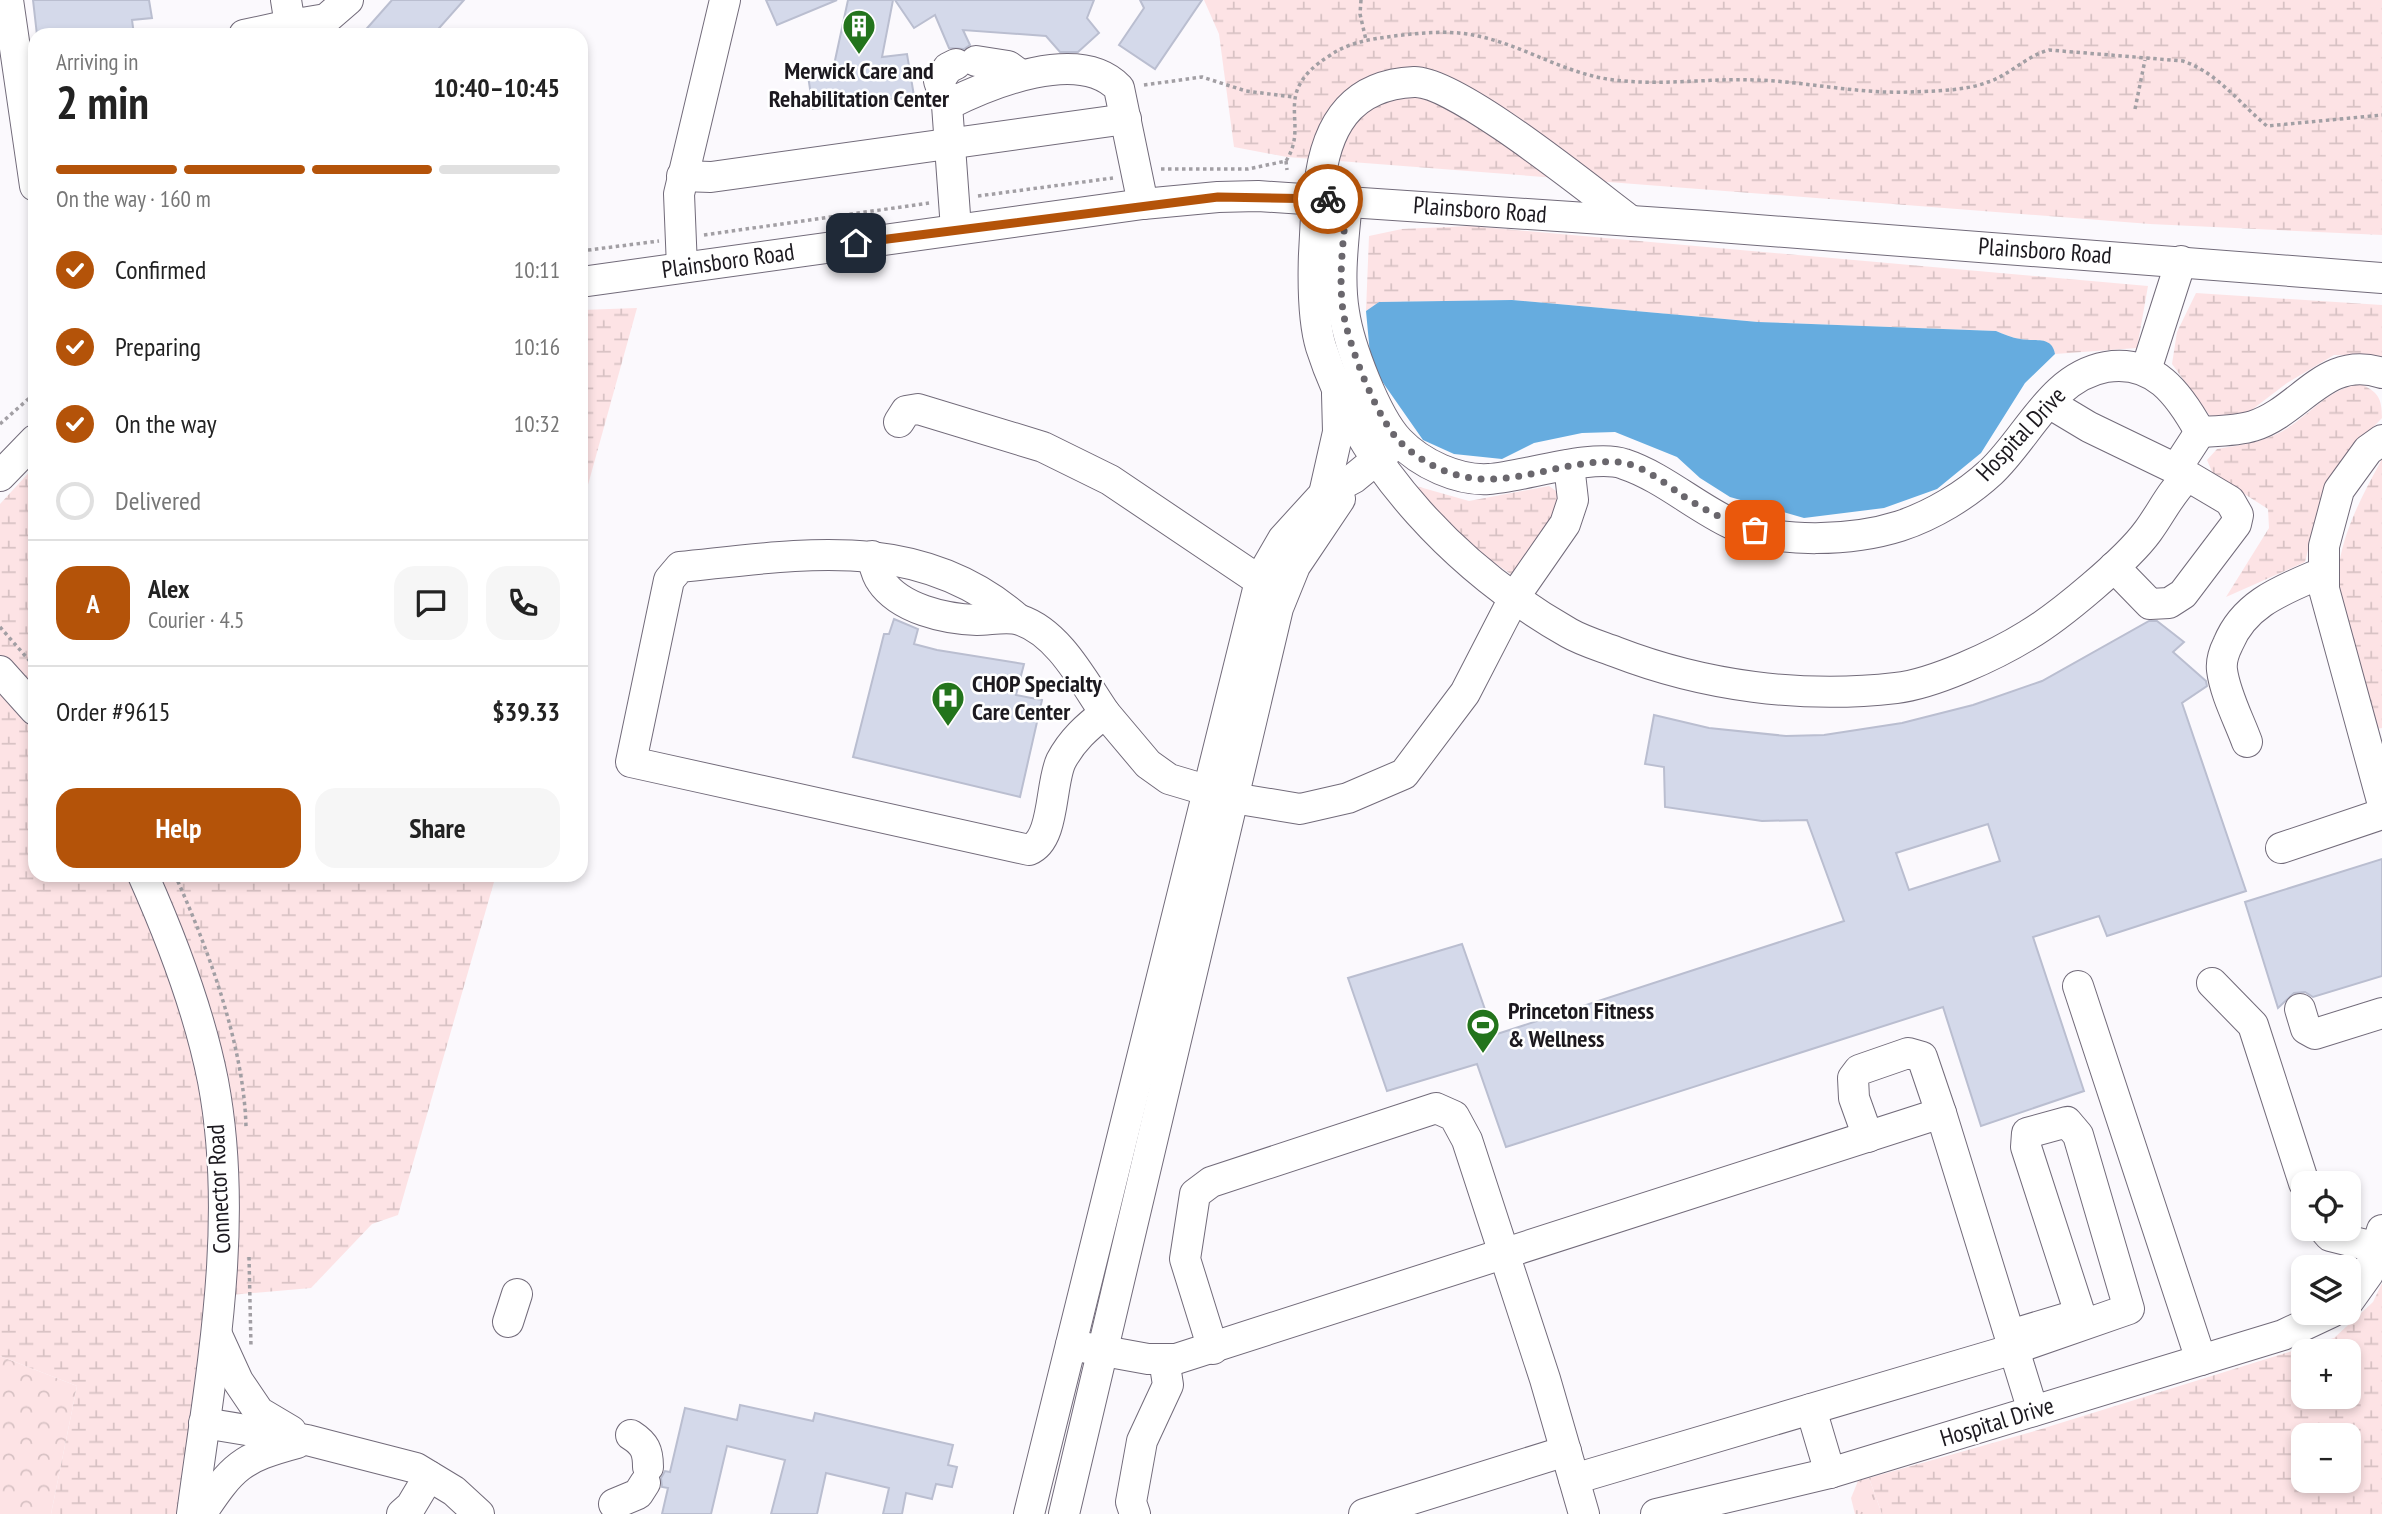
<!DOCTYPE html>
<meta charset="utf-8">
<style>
:root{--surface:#fff;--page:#f6f6f6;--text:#222;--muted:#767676;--line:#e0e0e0;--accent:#b45309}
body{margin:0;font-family:"PT Sans Narrow",sans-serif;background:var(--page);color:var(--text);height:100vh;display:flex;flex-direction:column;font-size:26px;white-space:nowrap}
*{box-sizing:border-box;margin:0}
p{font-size:23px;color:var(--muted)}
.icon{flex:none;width:38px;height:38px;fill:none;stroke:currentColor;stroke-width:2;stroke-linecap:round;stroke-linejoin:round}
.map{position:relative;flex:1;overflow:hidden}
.details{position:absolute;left:28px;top:28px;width:560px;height:854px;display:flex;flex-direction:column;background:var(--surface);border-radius:21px;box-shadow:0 4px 10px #0003}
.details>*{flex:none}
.controls{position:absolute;left:2291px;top:1171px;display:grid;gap:14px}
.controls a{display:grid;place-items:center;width:70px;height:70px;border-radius:14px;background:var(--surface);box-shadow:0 4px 10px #0003;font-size:35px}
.pin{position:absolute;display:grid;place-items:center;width:60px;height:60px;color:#fff;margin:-30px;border-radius:14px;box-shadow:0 4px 10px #0006}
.courier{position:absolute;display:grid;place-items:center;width:70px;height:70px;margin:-35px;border:5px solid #b45309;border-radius:50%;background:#fff;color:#222;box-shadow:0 2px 9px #0007}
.summary em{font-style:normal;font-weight:600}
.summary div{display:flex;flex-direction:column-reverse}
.summary{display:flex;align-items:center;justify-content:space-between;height:119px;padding:0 28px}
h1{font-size:46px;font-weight:600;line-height:52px}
.bar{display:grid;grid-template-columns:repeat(4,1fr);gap:10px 7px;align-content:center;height:84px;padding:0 28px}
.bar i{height:9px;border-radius:5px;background:var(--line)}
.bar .on{background:var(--accent)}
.bar p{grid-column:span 4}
.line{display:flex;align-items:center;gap:18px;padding:0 28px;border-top:2px solid var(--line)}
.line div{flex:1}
.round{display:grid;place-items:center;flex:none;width:74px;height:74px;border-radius:21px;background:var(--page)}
ol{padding:0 28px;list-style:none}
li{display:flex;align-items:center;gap:21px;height:77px}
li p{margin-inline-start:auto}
li .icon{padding:7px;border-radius:50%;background:var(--accent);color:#fff;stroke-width:4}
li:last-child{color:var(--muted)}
li i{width:38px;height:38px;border:4px solid var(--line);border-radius:50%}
.button{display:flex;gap:14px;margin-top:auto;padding:14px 28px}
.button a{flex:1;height:80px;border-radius:21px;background:var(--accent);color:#fff;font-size:28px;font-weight:600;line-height:80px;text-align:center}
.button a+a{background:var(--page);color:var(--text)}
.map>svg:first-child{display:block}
</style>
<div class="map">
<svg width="2382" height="1514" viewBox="0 0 2382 1514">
<defs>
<pattern id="grass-tufts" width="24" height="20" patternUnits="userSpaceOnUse" patternTransform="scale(1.75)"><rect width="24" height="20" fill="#fde3e5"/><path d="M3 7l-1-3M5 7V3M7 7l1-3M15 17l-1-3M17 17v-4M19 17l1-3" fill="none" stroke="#d8c2c4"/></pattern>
<pattern id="forest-crowns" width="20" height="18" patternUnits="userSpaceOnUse" patternTransform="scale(1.75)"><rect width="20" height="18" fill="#fde3e5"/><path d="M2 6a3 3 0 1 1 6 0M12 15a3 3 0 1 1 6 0" fill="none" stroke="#d8c2c4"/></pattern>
<pattern id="wetland-marsh" width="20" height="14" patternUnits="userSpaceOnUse" patternTransform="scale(1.75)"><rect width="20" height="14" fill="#fde3e5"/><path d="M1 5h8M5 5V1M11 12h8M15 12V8" fill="none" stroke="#d8c2c4"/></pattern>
</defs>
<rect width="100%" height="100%" fill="#fbf9fd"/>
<path fill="url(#grass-tufts)" d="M 1869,1478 L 1882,1514 L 1855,1514 L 1851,1498 L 1858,1481 Z"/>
<path fill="url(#forest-crowns)" d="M 0,1356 L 77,1386 L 51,1514 L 0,1514 Z"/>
<g fill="url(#wetland-marsh)" fill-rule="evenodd">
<path d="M 1204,0 L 2382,0 L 2382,235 L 2150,224 L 1287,157 L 1234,147 L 1219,34 Z"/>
<path d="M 1470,226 L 2148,286 L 2137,348 L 2055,354 C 2051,335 2034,342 2020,339 C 2012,338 2004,334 1996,331 L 1758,322 L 1512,300 L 1379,302 L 1366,311 L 1369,236 L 1402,229 Z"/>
<path d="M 2196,293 L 2382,305 L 2382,356 L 2334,355 L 2287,383 L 2241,418 L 2210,416 L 2172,364 L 2177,332 Z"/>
<path d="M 637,308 L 581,510 L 581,310 Z"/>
<path d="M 2361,384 C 2378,392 2382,398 2382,418 L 2353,448 L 2321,497 L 2305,562 L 2226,597 L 2269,528 L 2268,509 L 2213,474 L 2207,460 L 2217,449 C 2240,445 2260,443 2281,432 C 2310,416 2326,389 2361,384 Z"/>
<path d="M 2382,459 L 2382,728 L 2376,729 C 2362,687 2334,616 2338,573 C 2342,532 2363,494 2382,459 Z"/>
<path d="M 35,466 L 35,875 L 496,875 L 398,1215 L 372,1224 L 311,1288 L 218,1296 L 187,1514 L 51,1514 L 77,1386 L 0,1356 L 0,504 Z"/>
<path d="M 1416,486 L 1469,501 L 1549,486 L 1563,496 L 1555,518 L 1512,575 L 1463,541 Z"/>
<path d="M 2382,1283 L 2382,1514 L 1882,1514 L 1869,1478 L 2038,1430 L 2334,1338 L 2373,1302 ZM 2303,1351 L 2348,1351 L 2348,1396 L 2303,1396 ZM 2303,1435 L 2348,1435 L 2348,1480 L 2303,1480 Z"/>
</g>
<path fill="#66acdf" d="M 1512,300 L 1758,322 L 1996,331 C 2004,334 2012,338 2020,339 C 2034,342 2052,335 2055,354 L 2025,383 L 1981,453 L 1937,489 L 1884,508 L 1804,518 L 1730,497 L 1700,478 L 1677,457 L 1615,432 L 1582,433 L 1534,443 L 1502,459 L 1454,454 L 1423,440 L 1379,377 L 1370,354 L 1366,311 L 1379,302 Z"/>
<g fill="#d4d9ea" stroke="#babed0" stroke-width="2" fill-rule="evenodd">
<path d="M 33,0 L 149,0 L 152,18 L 132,20 L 134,35 L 37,35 Z"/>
<path d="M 392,0 L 464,0 L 433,35 L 361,35 Z"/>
<path d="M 766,0 L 837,0 L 777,25 Z"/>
<path d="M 848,0 L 893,0 L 882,57 L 907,54 L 914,96 L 813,109 L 807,69 L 834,65 Z"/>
<path d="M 895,0 L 1094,0 L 1087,18 L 1099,33 L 1078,52 L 1060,52 L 1046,36 L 963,30 L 970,45 L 964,49 L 949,48 L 935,15 L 914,28 Z"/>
<path d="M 1140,0 L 1202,0 L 1155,69 L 1119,45 L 1144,8 Z"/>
<path d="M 894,619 L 918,629 L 914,644 L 937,650 L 1024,664 L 1016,695 L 1042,700 L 1020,797 L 853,757 L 884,634 L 889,634 Z"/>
<path d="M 2149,621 L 2157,621 L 2184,642 L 2173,652 L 2206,681 L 2207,686 L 2182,703 L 2246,891 L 2107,936 L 2099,916 L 2033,937 L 2084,1091 L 1981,1126 L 1943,1007 L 1506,1147 L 1477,1064 L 1387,1091 L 1348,978 L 1462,944 L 1494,1035 L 1844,921 L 1807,820 L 1762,821 L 1665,807 L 1664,767 L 1645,764 L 1654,715 L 1709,728 L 1786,736 L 1824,735 L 1902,723 L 1973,705 L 2042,681 ZM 1988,824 L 2000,861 L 1909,890 L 1896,853 Z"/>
<path d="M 2382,859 L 2382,976 L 2313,997 L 2305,992 L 2294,993 L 2278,1008 L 2245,902 Z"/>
<path d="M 740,1405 L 813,1421 L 815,1413 L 953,1445 L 948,1465 L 957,1467 L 952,1487 L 936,1484 L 932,1499 L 906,1493 L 902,1514 L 883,1514 L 889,1488 L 826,1473 L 817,1514 L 771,1514 L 785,1460 L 727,1446 L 711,1514 L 662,1514 L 668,1488 L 662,1487 L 661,1478 L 665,1471 L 670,1472 L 685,1408 L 737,1420 Z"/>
</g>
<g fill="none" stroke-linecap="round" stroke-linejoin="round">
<defs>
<g id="minor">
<path d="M 8,0 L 35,186"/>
<path d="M 286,0 L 290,25 L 326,19 L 348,0"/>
<path d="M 244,35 L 290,25 L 290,35"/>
<path d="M 976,61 L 1008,66 L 1019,74"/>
<path d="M 947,105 L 939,81 L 948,68 L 956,64"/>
<path d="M 682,176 L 711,177 L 1126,119"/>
<path d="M 1347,200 C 1344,237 1338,276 1344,312 C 1349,346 1376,417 1399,441 C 1421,464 1458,481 1489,479 C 1522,477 1594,453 1624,464 C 1663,477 1694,506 1732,524 C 1779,544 1853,541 1900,526 C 1933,515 1966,495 1991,472 C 2029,436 2051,377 2106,367 C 2154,359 2179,394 2200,432"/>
<path d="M 1631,221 C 1592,192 1455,80 1414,82 C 1348,85 1325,129 1319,188 C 1314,230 1309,308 1321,347 C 1360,469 1460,571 1569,633 C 1583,641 1600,646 1616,652 C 1704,686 1802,699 1896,688 C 1933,684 1996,655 2028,635 C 2060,616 2127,560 2148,531 C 2162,512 2170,493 2187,477"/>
<path d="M 956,229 L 947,105 C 989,84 1079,46 1119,88 L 1143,204"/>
<path d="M 682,267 L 679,194 L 725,0"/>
<path d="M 581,282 L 1143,204 L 1218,197 L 1258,196 L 1706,226 L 2382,278"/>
<path d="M 2146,370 L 2181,261"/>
<path d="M 2049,403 L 2089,427 L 2176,469"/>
<path d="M 899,422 L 906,411 L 918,409 L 1043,447 L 1110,480 L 1260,581"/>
<path d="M 2200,432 C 2217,431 2237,431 2253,426 C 2301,411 2325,354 2382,373"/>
<path d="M 2382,440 L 2368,450 L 2339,490 L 2324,546 L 2324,589 L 2382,801"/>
<path d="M 0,476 L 35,440"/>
<path d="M 1324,494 L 1338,432 L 1337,394"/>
<path d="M 872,556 C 874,564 876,575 881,581 C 900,609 945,619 977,620 C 990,620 1008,616 1020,620 C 1059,633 1083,681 1105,713"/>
<path d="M 2114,567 L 2150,604 L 2169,603 L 2183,594 L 2236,524 L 2238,515 L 2230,501 L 2176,469 L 2200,432"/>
<path d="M 1018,619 C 918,532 800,555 680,567 L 669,580 L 631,762 L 1029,850 C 1055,840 1050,784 1061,761 C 1072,740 1087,727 1105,713 L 1148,764 L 1169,779 L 1233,798 L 1300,809 L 1348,798 L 1404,774 L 1465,693 L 1515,596 L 1565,524 L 1573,500 L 1569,465"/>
<path d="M 0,671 L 35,710"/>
<path d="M 2247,742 C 2239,720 2225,694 2222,670 C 2221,662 2224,652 2228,644 C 2245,602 2285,589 2324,572"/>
<path d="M 2281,848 L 2382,814"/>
<path d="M 143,875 C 172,940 199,1010 213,1081 C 240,1224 211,1371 192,1514"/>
<path d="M 2212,983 L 2253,1025 L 2304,1183"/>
<path d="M 2078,986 L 2201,1360"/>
<path d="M 2300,1009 L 2306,1029 L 2315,1034 L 2382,1013"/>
<path d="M 1868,1137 L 1854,1098 L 1853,1078 L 1859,1070 L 1908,1053 L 1922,1057 L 1941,1113"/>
<path d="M 2323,1228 L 2330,1236 L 2382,1249"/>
<path d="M 2348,1302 L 2368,1274 L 2382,1230"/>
<path d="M 508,1322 L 517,1294"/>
<path d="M 217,1335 L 238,1381 L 259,1412 L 291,1431"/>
<path d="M 1071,1345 L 1148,1359 L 1176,1359 L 1941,1113 L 2033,1411"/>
<path d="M 1213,1349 L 1185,1259 L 1195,1194 L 1211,1182 L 1436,1108 L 1454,1116 L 1467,1140 L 1545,1379 L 1584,1514"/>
<path d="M 1811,1409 L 1830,1473"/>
<path d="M 204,1423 L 307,1440 L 416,1468 L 454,1491 L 479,1514"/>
<path d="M 631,1435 C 645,1444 648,1451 648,1467"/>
<path d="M 1574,1479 L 2014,1349 L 2129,1309 L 2078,1135 L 2067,1122 L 2027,1133 L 2026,1147 L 2080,1314 L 2010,1335"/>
<path d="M 614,1504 L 638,1494 L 645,1483"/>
<path d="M 201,1514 C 233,1466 241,1458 297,1443"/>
<path d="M 402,1514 L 411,1506 L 429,1476"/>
<path d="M 1029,1514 L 1261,577 L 1283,539 L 1324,494 L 1354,478 L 1393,446"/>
<path d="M 1064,1514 L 1278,608 L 1295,566 L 1340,499"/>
<path d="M 1135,1514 L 1131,1502 L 1142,1441 L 1168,1385 L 1164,1359"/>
<path d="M 1364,1514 L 1566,1451"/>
<path d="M 1656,1514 L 1830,1473 L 2283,1335 L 2332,1312"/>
</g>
</defs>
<use href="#minor" stroke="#726b7a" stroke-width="32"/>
<g stroke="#a29fa4" stroke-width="3.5" stroke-dasharray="3.5 3.5" stroke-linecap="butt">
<path d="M 1361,0 L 1360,14 L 1366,40"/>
<path d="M 1144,85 L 1202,77 L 1246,91 L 1293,97"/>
<path d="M 2135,109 L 2145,60"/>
<path d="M 1286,161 L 1287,170"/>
<path d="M 1161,169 L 1248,169 L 1286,161 C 1311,122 1269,94 1329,56 C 1349,42 1371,39 1394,36 C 1420,33 1447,30 1473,35 C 1522,44 1564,74 1614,80 C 1662,86 1709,78 1757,80 C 1808,82 1858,94 1910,92 C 1934,91 1965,91 1988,82 C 2010,75 2026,56 2049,50 L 2183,61 C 2218,73 2239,103 2267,126 L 2382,115"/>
<path d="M 978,196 L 1113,178"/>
<path d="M 704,235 L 929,203"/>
<path d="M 581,251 L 659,241"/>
<path d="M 0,424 L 35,393"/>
<path d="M 0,627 L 35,667"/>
<path d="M 175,875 C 208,948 244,1046 246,1127"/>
<path d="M 249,1257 L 251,1347"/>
</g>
<use href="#minor" stroke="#fff" stroke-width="30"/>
</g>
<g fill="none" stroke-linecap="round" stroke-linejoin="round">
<path stroke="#6a676d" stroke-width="7" stroke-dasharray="0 12.6" d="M 1328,199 L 1347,200 C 1344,236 1338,275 1343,311 C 1348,344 1377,419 1400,442 C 1423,464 1454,479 1486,479 C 1530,480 1573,459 1618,462 C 1641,464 1665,483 1683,496 C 1705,510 1729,523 1755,530"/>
<path stroke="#b45309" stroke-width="9" d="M 856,243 L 1218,197 L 1328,199"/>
</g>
<defs>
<symbol id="building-pin" viewBox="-11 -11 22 30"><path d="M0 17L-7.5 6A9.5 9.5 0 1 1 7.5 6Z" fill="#23741c" stroke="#fff"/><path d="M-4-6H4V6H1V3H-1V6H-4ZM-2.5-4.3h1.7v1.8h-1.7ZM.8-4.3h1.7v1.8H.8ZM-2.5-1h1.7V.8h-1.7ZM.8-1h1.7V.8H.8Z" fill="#fff"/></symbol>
<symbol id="hospital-pin" viewBox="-11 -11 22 30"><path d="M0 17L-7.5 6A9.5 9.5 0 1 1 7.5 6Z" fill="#23741c" stroke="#fff"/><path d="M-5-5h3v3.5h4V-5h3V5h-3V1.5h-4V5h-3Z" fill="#fff"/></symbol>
<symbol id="stadium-pin" viewBox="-11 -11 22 30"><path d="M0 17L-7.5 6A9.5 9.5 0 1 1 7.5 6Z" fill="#23741c" stroke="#fff"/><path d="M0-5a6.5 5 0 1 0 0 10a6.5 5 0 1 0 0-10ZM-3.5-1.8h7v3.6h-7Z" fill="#fff"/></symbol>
</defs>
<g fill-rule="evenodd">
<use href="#building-pin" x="840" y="7" width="38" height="52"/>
<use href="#hospital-pin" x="929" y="679" width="38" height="52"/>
<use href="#stadium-pin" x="1464" y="1006" width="38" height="52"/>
</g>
<g text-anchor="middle" stroke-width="5" stroke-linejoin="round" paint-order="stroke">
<g font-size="24" font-weight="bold" fill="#1c191f" stroke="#fff" text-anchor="start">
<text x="859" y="79" text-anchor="middle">Merwick Care and<tspan x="859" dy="28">Rehabilitation Center</tspan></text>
<text x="972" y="692">CHOP Specialty<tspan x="972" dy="28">Care Center</tspan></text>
<text x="1508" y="1019">Princeton Fitness<tspan x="1508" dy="28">&amp; Wellness</tspan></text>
</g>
<g font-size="24" fill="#1c191f" stroke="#fff">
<text transform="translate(1480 210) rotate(4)" y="8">Plainsboro Road</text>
<text transform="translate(2045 251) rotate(4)" y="8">Plainsboro Road</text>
<text transform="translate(728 261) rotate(-8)" y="8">Plainsboro Road</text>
<text transform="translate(2021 434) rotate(-47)" y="8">Hospital Drive</text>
<text transform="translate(219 1189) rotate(-93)" y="8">Connector Road</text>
<text transform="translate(1997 1422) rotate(-17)" y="8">Hospital Drive</text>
</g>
</g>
</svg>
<div class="controls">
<a><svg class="icon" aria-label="locate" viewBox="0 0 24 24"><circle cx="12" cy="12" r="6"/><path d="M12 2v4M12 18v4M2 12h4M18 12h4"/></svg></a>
<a><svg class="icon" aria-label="layers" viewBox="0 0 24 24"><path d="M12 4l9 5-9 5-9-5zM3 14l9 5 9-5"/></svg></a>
<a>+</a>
<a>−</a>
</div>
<div class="pin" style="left:1755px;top:530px;background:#ea580c"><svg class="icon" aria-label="bag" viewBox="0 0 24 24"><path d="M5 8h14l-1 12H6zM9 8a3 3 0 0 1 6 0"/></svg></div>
<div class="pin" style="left:856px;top:243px;background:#1f2937"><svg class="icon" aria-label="home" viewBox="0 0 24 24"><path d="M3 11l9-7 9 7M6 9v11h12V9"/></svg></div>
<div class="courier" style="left:1328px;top:199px"><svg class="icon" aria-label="bike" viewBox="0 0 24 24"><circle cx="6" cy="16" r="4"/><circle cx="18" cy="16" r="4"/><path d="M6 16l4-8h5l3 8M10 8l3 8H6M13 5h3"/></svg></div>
<section class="details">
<div class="summary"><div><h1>2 min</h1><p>Arriving in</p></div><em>10:40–10:45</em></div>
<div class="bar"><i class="on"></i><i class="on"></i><i class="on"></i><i></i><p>On the way · 160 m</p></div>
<ol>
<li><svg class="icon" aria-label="check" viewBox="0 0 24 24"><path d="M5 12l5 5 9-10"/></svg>Confirmed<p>10:11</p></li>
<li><svg class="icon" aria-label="check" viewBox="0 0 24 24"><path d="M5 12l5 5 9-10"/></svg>Preparing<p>10:16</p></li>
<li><svg class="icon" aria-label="check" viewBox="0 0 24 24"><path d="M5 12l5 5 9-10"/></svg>On the way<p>10:32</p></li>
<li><i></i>Delivered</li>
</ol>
<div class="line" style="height:126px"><b class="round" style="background:var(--accent);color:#fff">A</b><div><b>Alex</b><p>Courier · 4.5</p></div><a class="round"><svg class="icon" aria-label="chat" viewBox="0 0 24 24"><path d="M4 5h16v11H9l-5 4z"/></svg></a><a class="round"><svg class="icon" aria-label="phone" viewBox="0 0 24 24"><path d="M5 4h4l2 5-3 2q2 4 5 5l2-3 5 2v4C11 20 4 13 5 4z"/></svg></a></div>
<div class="line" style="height:91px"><div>Order #9615</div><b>$39.33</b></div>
<div class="button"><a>Help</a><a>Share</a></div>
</section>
</div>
